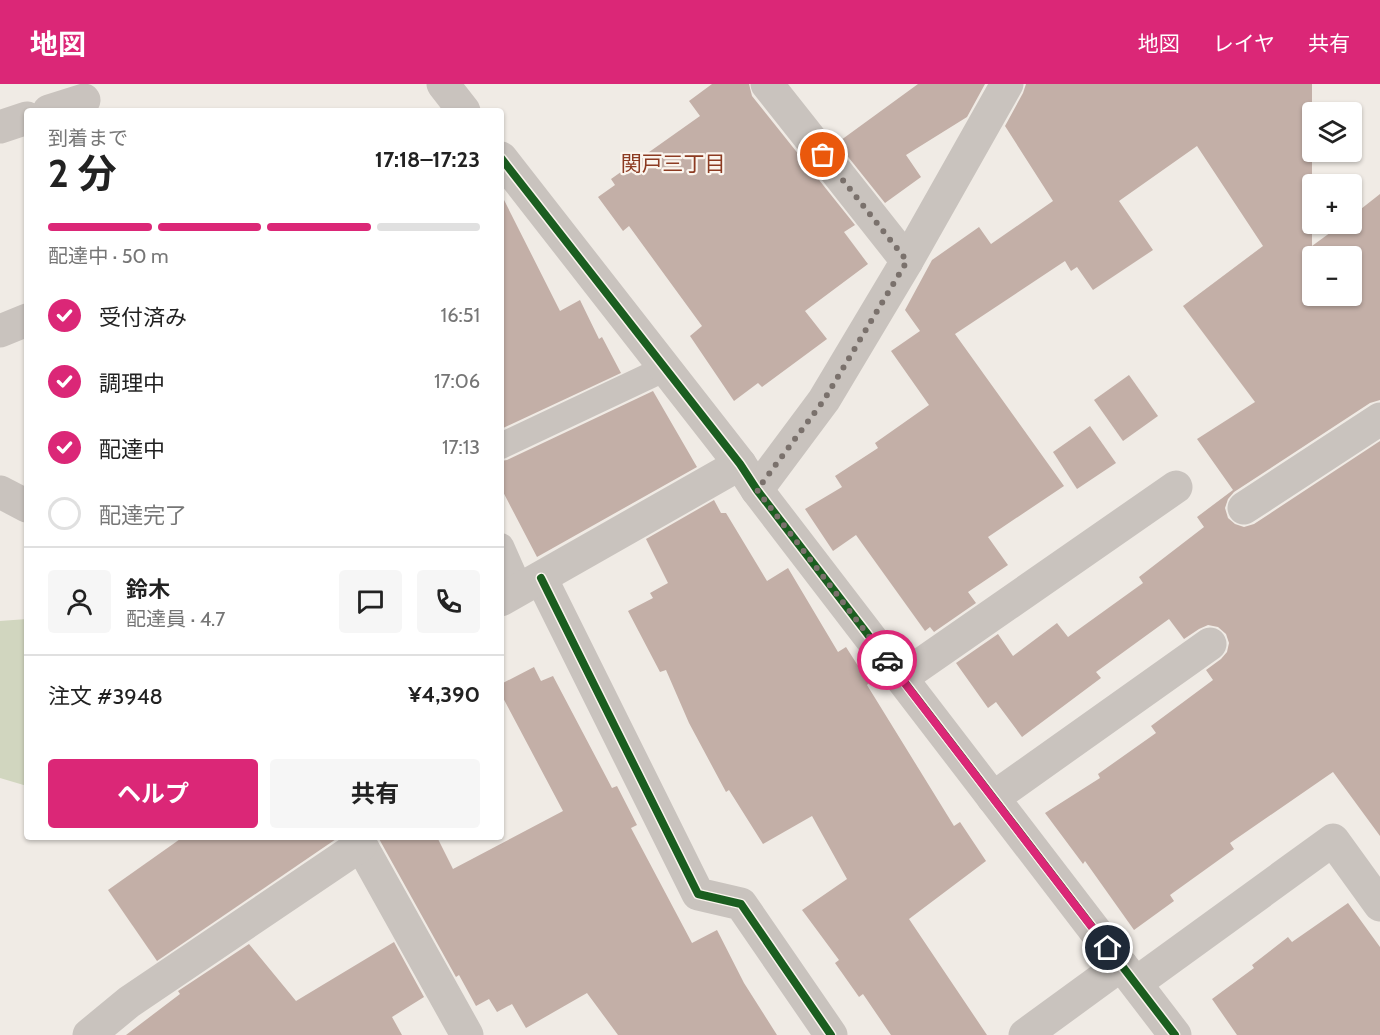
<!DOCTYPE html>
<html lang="ja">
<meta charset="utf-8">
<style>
:root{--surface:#fff;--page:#f6f6f6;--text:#222;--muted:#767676;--line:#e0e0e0;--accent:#db2777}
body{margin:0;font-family:Cabin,"Noto Sans JP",sans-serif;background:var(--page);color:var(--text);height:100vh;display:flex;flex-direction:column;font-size:22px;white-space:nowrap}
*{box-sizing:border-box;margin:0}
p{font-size:20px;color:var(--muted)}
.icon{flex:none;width:33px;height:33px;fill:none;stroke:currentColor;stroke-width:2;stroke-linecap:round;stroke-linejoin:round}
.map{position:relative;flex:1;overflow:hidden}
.sheet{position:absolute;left:24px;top:24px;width:480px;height:732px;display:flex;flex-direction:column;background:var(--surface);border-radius:6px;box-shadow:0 2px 4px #0004}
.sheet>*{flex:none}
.controls{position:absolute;left:1302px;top:18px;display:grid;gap:12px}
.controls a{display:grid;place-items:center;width:60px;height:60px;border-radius:6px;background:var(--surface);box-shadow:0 2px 4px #0004;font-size:30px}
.pin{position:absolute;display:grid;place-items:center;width:51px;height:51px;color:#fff;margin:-26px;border:3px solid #fff;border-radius:50%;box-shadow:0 2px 6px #0007}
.courier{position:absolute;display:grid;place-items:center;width:60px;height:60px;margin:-30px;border:4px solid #db2777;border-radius:50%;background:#fff;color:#222;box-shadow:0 2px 8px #0007}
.head em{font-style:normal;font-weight:700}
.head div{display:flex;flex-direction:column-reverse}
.head{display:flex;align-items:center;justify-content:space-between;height:102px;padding:0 24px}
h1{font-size:39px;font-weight:700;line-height:45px}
.bar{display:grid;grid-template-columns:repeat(4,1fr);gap:9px 6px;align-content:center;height:72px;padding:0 24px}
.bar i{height:8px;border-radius:4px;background:var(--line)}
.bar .active{background:var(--accent)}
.bar p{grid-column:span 4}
.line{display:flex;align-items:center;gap:15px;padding:0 24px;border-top:2px solid var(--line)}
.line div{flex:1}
.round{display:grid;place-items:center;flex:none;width:63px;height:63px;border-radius:6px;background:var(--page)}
ol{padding:0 24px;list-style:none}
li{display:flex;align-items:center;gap:18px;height:66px}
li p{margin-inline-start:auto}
li .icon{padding:6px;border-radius:50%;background:var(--accent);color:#fff;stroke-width:4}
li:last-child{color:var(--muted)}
li i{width:33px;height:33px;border:3px solid var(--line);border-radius:50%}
.cta{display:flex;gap:12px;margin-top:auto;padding:12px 24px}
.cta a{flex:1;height:69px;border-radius:6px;background:var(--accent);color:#fff;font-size:24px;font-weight:700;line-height:69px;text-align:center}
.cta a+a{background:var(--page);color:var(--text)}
header{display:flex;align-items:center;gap:36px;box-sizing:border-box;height:84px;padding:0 30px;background:var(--accent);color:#fff}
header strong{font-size:28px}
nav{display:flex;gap:33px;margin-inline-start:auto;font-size:21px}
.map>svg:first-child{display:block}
</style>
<header>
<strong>地図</strong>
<nav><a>地図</a><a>レイヤ</a><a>共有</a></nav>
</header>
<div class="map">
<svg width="1380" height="951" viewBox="0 0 1380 951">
<rect width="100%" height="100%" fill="#f0ebe5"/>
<path fill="#d1d6bf" d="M 27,535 L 27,702 L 0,694 L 0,537 Z"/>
<g fill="#c3afa7" fill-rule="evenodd">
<path d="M 712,0 L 749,0 L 752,12 L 855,141 L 844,148 L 868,180 L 805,227 L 827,255 L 762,303 L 758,299 L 734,317 L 690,252 L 702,242 L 629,142 L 623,147 L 598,113 L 615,101 L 611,95 L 700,32 L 689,17 Z"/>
<path d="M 918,0 L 985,0 L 967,33 L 906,71 L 921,93 L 885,119 L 837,59 Z"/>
<path d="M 1026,0 L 1312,0 L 1312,162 L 1342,140 L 1352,140 L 1352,132 L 1380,110 L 1380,316 L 1370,319 L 1234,408 L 1228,415 L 1225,424 L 1228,434 L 1235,440 L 1244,443 L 1254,440 L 1380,357 L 1380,752 L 1333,688 L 1230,759 L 1234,765 L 1170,811 L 1174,817 L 1134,846 L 1085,777 L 1083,780 L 1045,729 L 1100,694 L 1098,690 L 1156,649 L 1151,642 L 1213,596 L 1206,586 L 1221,575 L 1227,568 L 1229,559 L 1226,550 L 1218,543 L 1208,541 L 1199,545 L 1184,555 L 1169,535 L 1096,588 L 1101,594 L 1022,653 L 996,618 L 988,624 L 956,579 L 998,550 L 1013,572 L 1057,539 L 1068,553 L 1143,499 L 1139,493 L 1204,443 L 1197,433 L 1233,406 L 1197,355 L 1255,318 L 1183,222 L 1263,162 L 1197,62 L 1119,117 L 1153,166 L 1093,206 L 1077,183 L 1071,187 L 1065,177 L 955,250 L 1064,402 L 988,453 L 1008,481 L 968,508 L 976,519 L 934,548 L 930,543 L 925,547 L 856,451 L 833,467 L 805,425 L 842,403 L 835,392 L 878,364 L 875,359 L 929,321 L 891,267 L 920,247 L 905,226 L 932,176 L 979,143 L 991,160 L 1053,117 L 1005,42 L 1023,9 ZM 1312,172 L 1352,172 L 1352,212 L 1312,212 Z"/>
<path d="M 501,110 L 560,227 L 580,216 L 599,255 L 602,253 L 621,289 L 501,345 Z"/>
<path d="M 1129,291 L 1158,332 L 1123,357 L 1094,316 Z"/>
<path d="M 653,307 L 697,383 L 537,473 L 501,404 L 501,377 L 507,376 Z"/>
<path d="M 1090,342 L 1116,379 L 1077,405 L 1053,368 Z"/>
<path d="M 714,416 L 721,429 L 726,429 L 767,497 L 788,484 L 838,568 L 846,563 L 869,599 L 867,601 L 954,742 L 960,738 L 986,777 L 909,835 L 987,951 L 891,951 L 863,910 L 859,913 L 835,879 L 839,876 L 802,826 L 847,795 L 812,732 L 763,760 L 729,706 L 726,708 L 689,639 L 666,586 L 660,588 L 628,527 L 653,514 L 650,509 L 668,499 L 646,455 Z"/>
<path d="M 534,583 L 541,597 L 553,592 L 612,704 L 617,702 L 637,741 L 631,744 L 692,859 L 717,846 L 744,899 L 777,951 L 618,951 L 587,909 L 526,944 L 512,920 L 497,928 L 489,915 L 476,922 L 459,891 L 456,893 L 378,753 L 437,753 L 453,785 L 563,727 L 501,610 L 501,600 Z"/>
<path d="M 183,753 L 339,753 L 157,877 L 108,806 Z"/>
<path d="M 1348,819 L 1380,863 L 1380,951 L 1237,951 L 1212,915 L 1254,884 L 1252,881 L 1288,853 L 1292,858 Z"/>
<path d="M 394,858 L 424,913 L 392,933 L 402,951 L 126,951 L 180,910 L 178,907 L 249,860 L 296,917 Z"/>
</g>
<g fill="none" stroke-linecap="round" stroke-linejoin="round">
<g stroke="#c9c3be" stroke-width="26">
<path d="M 501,362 L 666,284"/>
<path d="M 501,462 L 520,505"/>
</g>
<g stroke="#c9c3be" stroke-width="33">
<path d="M 443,0 L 464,27"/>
<path d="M 767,0 L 907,177"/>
<path d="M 49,27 L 84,16"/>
<path d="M 0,43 L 27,34"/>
<path d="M 501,74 L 740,380 L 757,406 L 1175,951"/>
<path d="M 0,247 L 27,236"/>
<path d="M 757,406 L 824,316 L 907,177 L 1007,0"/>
<path d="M 0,408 L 27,422"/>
<path d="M 1244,424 L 1380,335"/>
<path d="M 541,494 L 698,810 L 741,820 L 831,951"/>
<path d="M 501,516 L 740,380"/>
<path d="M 901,594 L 1176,403"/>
<path d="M 993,714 L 1210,560"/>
<path d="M 359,753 L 361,761 L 467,951"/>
<path d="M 1136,899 L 1333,756 L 1380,821"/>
<path d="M 89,951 L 129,918 L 361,761"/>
<path d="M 1025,951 L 1121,881"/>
</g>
<defs>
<g id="cycleway">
<path d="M 501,74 L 740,380 L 757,406 L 1175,951"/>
<path d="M 541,494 L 698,810 L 741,820 L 831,951"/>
</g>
</defs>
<use href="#cycleway" stroke="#fbf5ee" stroke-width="11"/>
<use href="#cycleway" stroke="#1b5e20" stroke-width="8"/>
</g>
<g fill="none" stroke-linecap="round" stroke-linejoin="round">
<path stroke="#7a716c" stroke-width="6" stroke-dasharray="0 10.8" d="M 823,71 L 907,177 L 824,316 L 757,406 L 887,576"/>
<path stroke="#db2777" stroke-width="8" d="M 887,576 L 1108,864"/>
</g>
<g text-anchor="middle" stroke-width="4.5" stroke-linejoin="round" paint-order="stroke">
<g font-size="21" fill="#8c3b22" stroke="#fbf5ee">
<text x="673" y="87">関戸三丁目</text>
</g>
</g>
</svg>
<div class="controls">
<a><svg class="icon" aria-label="layers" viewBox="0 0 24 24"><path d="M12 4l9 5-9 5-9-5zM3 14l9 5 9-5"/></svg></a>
<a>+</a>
<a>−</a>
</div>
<div class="pin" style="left:823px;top:71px;background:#ea580c"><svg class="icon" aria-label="bag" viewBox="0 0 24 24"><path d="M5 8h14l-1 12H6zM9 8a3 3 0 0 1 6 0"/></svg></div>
<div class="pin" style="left:1108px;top:864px;background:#1f2937"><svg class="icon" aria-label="home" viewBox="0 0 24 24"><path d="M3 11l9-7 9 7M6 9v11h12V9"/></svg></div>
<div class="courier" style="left:887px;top:576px"><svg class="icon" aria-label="car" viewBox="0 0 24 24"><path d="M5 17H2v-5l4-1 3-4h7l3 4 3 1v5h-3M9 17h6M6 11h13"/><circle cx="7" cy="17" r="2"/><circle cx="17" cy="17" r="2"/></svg></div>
<section class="sheet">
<div class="head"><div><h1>2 分</h1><p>到着まで</p></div><em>17:18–17:23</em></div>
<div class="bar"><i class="active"></i><i class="active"></i><i class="active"></i><i></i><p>配達中 · 50 m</p></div>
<ol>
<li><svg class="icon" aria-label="check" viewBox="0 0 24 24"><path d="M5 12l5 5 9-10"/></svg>受付済み<p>16:51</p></li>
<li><svg class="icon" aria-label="check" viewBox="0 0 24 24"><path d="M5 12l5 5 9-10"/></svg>調理中<p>17:06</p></li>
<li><svg class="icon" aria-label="check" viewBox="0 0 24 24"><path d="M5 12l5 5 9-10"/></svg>配達中<p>17:13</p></li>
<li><i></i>配達完了</li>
</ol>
<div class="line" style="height:108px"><a class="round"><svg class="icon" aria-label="person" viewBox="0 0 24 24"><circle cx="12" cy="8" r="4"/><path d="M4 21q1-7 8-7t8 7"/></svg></a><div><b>鈴木</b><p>配達員 · 4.7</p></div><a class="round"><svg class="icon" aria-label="chat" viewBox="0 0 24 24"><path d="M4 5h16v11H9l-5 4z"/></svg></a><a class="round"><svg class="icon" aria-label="phone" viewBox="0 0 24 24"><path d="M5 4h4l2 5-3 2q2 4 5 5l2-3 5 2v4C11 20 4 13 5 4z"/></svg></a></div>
<div class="line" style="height:78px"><div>注文 #3948</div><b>¥4,390</b></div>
<div class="cta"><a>ヘルプ</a><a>共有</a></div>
</section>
</div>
